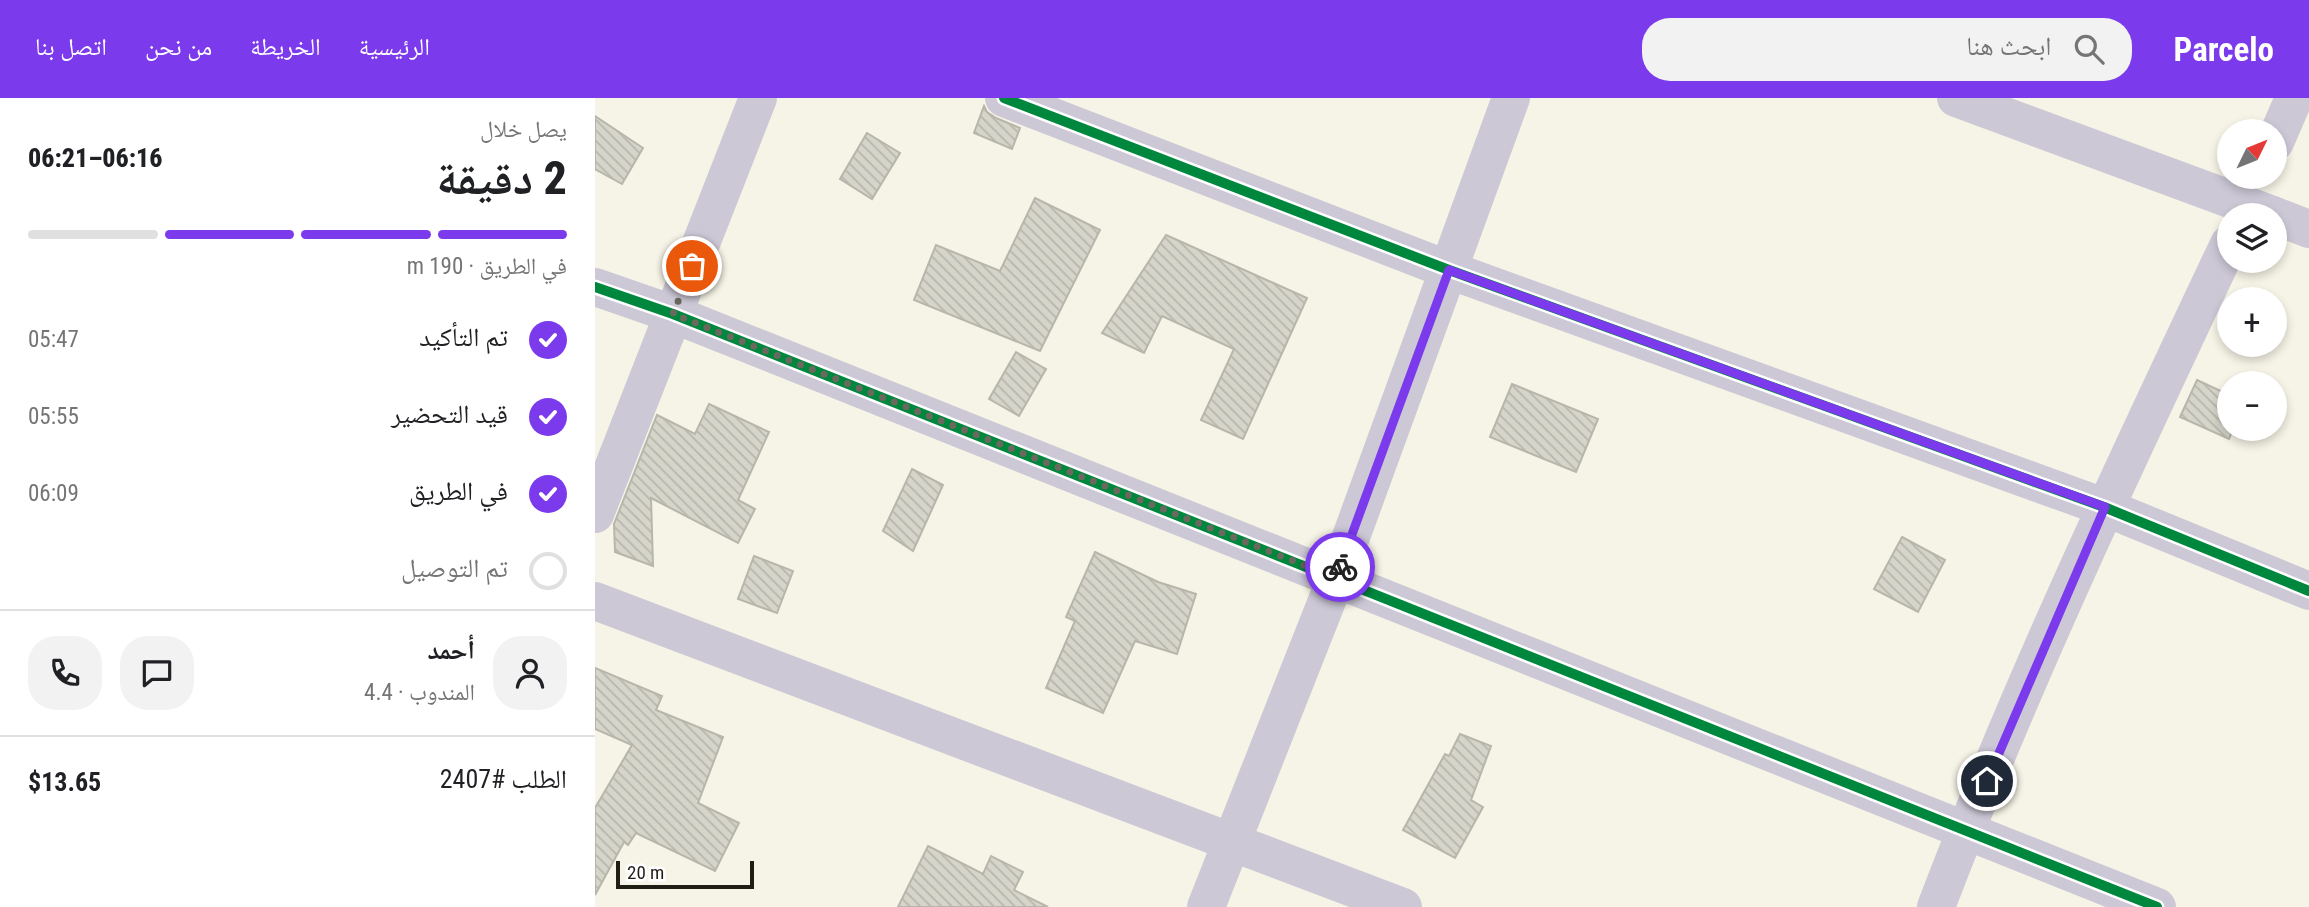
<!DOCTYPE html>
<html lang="ar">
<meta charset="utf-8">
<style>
:root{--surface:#fff;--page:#f2f2f2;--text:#202124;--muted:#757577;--line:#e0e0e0;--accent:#7c3aed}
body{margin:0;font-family:"Roboto Condensed","Noto Naskh Arabic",sans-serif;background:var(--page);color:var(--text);direction:rtl;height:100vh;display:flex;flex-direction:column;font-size:26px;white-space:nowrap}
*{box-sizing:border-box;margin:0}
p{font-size:23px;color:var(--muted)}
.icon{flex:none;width:38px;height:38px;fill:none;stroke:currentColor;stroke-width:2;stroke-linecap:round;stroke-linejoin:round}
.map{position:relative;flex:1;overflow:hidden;direction:ltr}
.details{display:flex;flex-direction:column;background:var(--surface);width:595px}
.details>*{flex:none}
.needle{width:46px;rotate:47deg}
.fabs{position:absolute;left:1622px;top:21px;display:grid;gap:14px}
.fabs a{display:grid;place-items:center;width:70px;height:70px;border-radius:50%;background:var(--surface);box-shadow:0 4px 10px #0003;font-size:35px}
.scale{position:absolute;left:21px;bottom:18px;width:138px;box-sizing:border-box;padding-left:7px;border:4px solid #1f1e15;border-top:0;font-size:19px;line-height:24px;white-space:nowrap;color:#1f1e15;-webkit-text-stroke:5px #fff;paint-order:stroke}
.pin{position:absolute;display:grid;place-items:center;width:60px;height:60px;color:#fff;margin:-30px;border:4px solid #fff;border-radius:50%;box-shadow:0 2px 7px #0007}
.courier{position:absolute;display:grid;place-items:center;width:70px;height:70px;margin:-35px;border:5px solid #7c3aed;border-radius:50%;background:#fff;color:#222;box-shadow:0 2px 9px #0007}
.overview em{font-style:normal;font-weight:800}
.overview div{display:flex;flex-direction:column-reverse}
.overview{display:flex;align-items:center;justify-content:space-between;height:119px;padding:0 28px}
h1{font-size:46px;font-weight:800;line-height:52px}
.bar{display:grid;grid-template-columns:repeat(4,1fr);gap:10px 7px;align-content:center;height:84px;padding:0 28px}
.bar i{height:9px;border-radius:5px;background:var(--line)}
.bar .on{background:var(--accent)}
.bar p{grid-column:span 4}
.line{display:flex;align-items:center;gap:18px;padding:0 28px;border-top:2px solid var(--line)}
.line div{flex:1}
.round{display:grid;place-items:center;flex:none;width:74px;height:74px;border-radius:28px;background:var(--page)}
ol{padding:0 28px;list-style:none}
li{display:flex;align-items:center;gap:21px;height:77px}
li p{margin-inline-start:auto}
li .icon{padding:7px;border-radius:50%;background:var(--accent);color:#fff;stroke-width:4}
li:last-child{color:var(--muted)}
li i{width:38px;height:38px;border:4px solid var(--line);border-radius:50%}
header{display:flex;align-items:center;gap:42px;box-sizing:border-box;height:98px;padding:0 35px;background:var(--accent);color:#fff}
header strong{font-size:33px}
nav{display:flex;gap:38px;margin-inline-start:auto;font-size:24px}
.search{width:490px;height:63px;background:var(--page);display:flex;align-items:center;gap:18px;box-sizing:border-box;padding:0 24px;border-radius:28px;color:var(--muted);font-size:26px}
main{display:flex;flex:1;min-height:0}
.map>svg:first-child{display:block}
</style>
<header>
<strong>Parcelo</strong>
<div class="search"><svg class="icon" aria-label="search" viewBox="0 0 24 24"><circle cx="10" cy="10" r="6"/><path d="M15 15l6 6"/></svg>ابحث هنا</div>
<nav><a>الرئيسية</a><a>الخريطة</a><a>من نحن</a><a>اتصل بنا</a></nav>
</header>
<main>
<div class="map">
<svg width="1714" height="809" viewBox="0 0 1714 809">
<defs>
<pattern id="building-back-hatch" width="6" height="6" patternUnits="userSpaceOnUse" patternTransform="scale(1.75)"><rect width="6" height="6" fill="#d6d5ca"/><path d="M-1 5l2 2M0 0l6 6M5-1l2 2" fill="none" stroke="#b7b6ad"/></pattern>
</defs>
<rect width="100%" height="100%" fill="#f6f4e6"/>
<g fill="url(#building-back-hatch)" stroke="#b8b6ab" stroke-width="2">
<path d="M 389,8 L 392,14 L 401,20 L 425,30 L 417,51 L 379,35 Z"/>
<path d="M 0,18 L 48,50 L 27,86 L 0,71 Z"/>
<path d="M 272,35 L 305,55 L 277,101 L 245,81 Z"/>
<path d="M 440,100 L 505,132 L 445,253 L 319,202 L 341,147 L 405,173 Z"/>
<path d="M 571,137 L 712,200 L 648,341 L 606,322 L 639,251 L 567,218 L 549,255 L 507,235 Z"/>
<path d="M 421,254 L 451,271 L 424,318 L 394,301 Z"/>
<path d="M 1602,282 L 1634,297 L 1634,331 L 1638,331 L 1634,341 L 1585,319 Z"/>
<path d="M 917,286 L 1003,321 L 981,374 L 895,339 Z"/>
<path d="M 114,306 L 174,334 L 143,402 L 160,411 L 143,445 L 56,400 L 58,468 L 20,454 L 19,426 L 62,317 L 100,336 Z"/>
<path d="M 317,371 L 348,387 L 318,453 L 288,433 Z"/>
<path d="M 1307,439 L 1350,462 L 1323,514 L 1279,491 Z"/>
<path d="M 500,454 L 563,484 L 601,496 L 582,556 L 540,543 L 508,615 L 451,590 L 480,523 L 471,519 Z"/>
<path d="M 159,458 L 198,473 L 182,515 L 143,501 Z"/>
<path d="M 0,570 L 67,598 L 61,612 L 128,639 L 103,705 L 144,725 L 120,773 L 41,735 L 33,747 L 29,744 L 0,797 L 0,710 L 37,647 L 0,631 Z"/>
<path d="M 865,636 L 896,648 L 876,702 L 888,709 L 860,760 L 808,732 L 850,656 L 854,658 Z"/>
<path d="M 333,748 L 388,776 L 396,758 L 428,774 L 419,792 L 453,809 L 303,809 Z"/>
</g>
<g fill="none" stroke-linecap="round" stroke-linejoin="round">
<g stroke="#ccc8d6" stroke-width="38">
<path d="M 409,0 L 854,172 L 1509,409 L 1714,493"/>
<path d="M 1361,0 L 1678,117"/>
<path d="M 1680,44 L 1699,0"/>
<path d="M 1680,118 L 1714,131"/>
<path d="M 0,189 L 78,216 L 1562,809"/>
<path d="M 0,416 L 163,0"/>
<path d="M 0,503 L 808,809"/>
<path d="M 611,809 L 741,480 L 916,0"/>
<path d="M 1341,809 C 1427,583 1531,364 1634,146"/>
</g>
<defs>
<g id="cycleway">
<path d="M 409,0 L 854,172 L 1509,409 L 1714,493"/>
<path d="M 0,189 L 78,216 L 1562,809"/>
</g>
</defs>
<use href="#cycleway" stroke="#fff" stroke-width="15"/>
<use href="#cycleway" stroke="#00873e" stroke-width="10"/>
</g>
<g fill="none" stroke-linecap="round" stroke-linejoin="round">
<path stroke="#6a695e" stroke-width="7" stroke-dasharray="0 12.6" d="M 97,168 L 78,216 L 741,480 L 745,469"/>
<path stroke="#7c3aed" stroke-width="9" d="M 745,469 L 854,172 L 1510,409 L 1392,683"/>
</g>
</svg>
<div class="fabs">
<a><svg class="needle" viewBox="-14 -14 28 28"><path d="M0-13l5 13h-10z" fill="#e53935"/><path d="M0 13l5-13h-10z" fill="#757577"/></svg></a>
<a><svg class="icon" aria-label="layers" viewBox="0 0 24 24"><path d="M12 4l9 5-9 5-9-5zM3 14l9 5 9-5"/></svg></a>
<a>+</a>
<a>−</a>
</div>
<div class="scale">20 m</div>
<div class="pin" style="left:97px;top:168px;background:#ea580c"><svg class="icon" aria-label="bag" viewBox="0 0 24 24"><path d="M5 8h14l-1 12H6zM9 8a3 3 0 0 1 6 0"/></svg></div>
<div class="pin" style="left:1392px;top:683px;background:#1f2937"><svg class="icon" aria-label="home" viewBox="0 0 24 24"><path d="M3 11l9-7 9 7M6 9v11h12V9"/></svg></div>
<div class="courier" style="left:745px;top:469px"><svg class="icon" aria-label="bike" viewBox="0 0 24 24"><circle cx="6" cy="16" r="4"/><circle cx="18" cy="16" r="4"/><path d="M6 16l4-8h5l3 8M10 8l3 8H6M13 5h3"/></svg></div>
</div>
<section class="details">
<div class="overview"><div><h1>2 دقيقة</h1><p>يصل خلال</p></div><em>06:16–06:21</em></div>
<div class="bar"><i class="on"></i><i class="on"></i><i class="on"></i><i></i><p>في الطريق · 190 m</p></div>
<ol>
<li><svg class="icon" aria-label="check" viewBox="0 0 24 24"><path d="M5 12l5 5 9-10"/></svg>تم التأكيد<p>05:47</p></li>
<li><svg class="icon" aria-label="check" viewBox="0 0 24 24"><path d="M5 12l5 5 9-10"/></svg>قيد التحضير<p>05:55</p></li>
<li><svg class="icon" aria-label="check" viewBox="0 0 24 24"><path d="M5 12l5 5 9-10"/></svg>في الطريق<p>06:09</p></li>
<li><i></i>تم التوصيل</li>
</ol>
<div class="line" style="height:126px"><a class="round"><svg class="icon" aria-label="person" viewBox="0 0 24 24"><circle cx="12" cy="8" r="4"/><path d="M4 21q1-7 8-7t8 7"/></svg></a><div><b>أحمد</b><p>المندوب · 4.4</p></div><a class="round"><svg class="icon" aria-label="chat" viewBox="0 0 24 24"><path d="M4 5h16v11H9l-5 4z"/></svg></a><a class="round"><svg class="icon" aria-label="phone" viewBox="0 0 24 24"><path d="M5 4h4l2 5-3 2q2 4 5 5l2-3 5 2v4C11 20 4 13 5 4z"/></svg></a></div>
<div class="line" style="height:91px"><div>الطلب #2407</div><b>$13.65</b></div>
</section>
</main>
